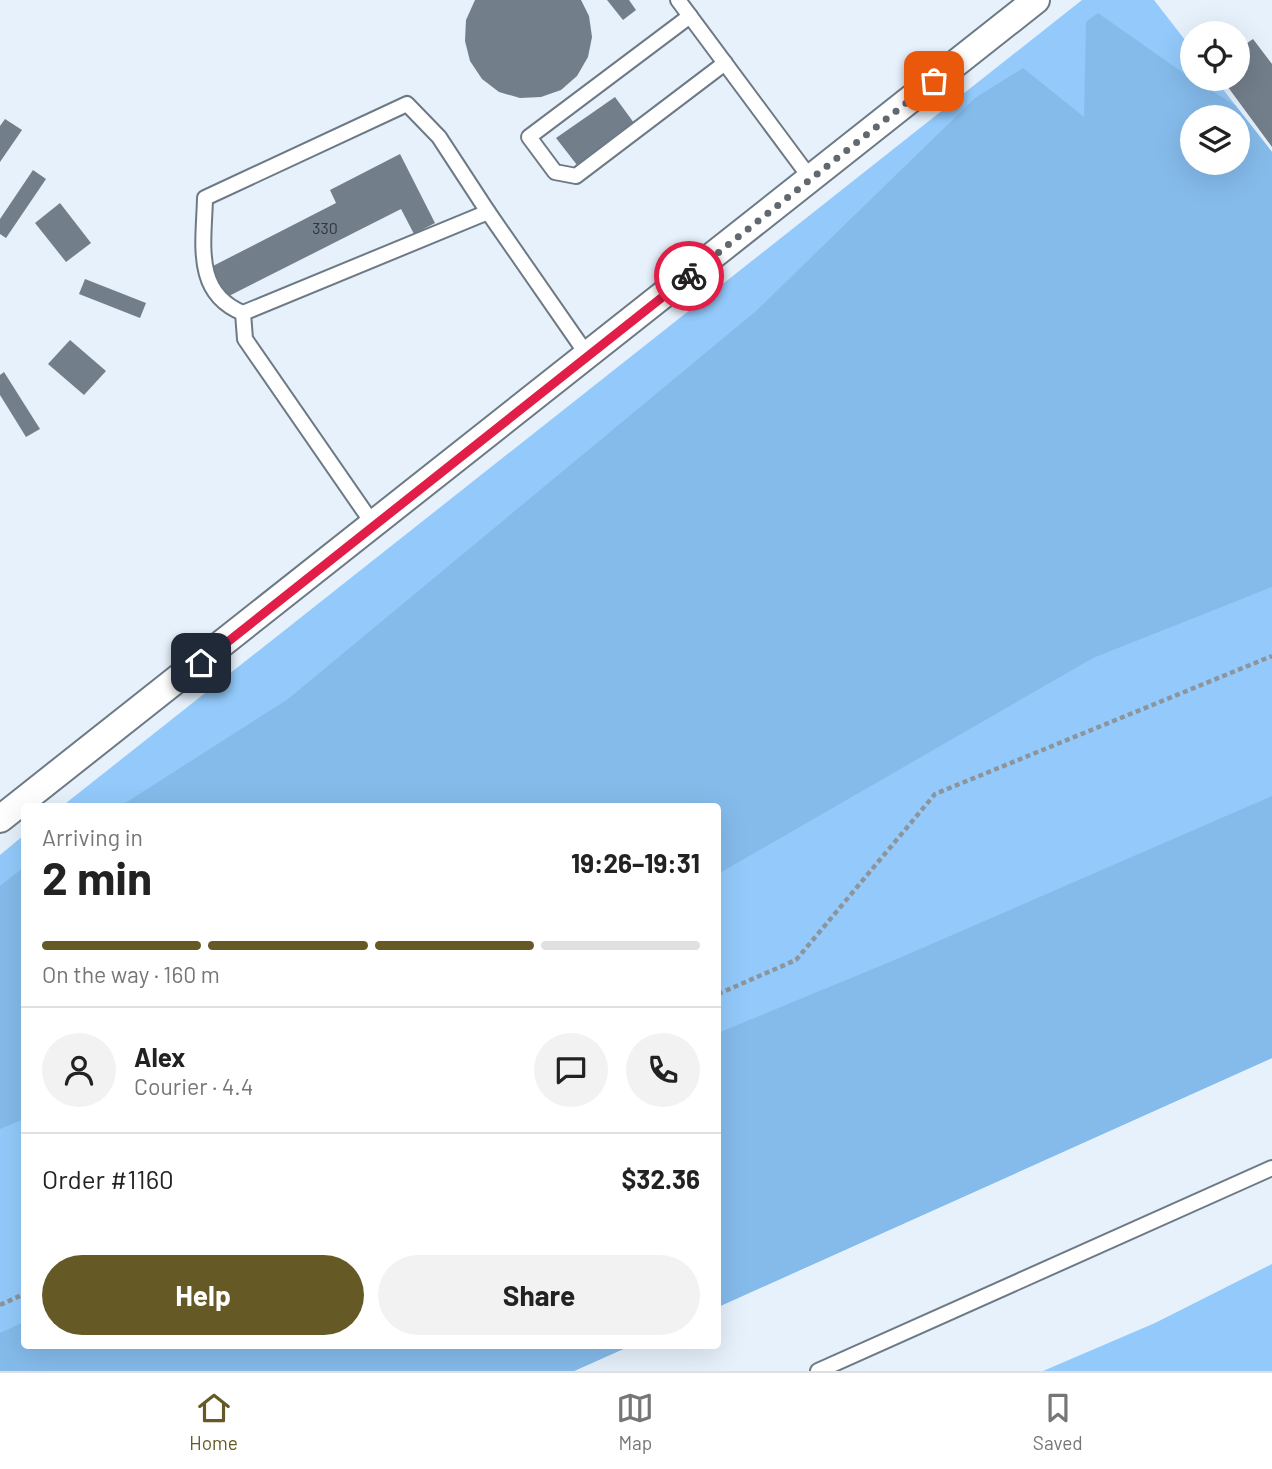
<!DOCTYPE html>
<meta charset="utf-8">
<style>
:root{--surface:#fff;--page:#f2f2f2;--text:#222;--muted:#767676;--line:#e0e0e0;--accent:#655926}
body{margin:0;font-family:Barlow,sans-serif;background:var(--page);color:var(--text);height:100vh;display:flex;flex-direction:column;font-size:26px;white-space:nowrap}
*{box-sizing:border-box;margin:0}
p{font-size:23px;color:var(--muted)}
.icon{flex:none;width:38px;height:38px;fill:none;stroke:currentColor;stroke-width:2;stroke-linecap:round;stroke-linejoin:round}
.map{position:relative;flex:1;overflow:hidden}
.side{position:absolute;left:21px;top:803px;width:700px;height:546px;display:flex;flex-direction:column;background:var(--surface);border-radius:7px;box-shadow:0 7px 28px #0002}
.side>*{flex:none}
.buttons{position:absolute;left:1180px;top:21px;display:grid;gap:14px}
.buttons a{display:grid;place-items:center;width:70px;height:70px;border-radius:50%;background:var(--surface);box-shadow:0 7px 28px #0002;font-size:35px}
.pin{position:absolute;display:grid;place-items:center;width:60px;height:60px;color:#fff;margin:-30px;border-radius:14px;box-shadow:0 4px 10px #0006}
.courier{position:absolute;display:grid;place-items:center;width:70px;height:70px;margin:-35px;border:5px solid #e11d48;border-radius:50%;background:#fff;color:#222;box-shadow:0 2px 9px #0007}
.headline em{font-style:normal;font-weight:700}
.headline div{display:flex;flex-direction:column-reverse}
.headline{display:flex;align-items:center;justify-content:space-between;height:119px;padding:0 21px}
h1{font-size:46px;font-weight:700;line-height:52px}
.bar{display:grid;grid-template-columns:repeat(4,1fr);gap:10px 7px;align-content:center;height:84px;padding:0 21px}
.bar i{height:9px;border-radius:5px;background:var(--line)}
.bar .on{background:var(--accent)}
.bar p{grid-column:span 4}
.line{display:flex;align-items:center;gap:18px;padding:0 21px;border-top:2px solid var(--line)}
.line div{flex:1}
.round{display:grid;place-items:center;flex:none;width:74px;height:74px;border-radius:37px;background:var(--page)}
.primary-button{display:flex;gap:14px;margin-top:auto;padding:14px 21px}
.primary-button a{flex:1;height:80px;border-radius:42px;background:var(--accent);color:#fff;font-size:28px;font-weight:700;line-height:80px;text-align:center}
.primary-button a+a{background:var(--page);color:var(--text)}
.menu{display:flex;justify-content:space-around;align-items:center;height:98px;border-top:2px solid var(--line);background:var(--surface);font-size:19px;color:var(--muted)}
.menu a{display:grid;justify-items:center;gap:4px}
.menu .on{color:var(--accent)}
.map>svg:first-child{display:block}
</style>
<div class="map">
<svg width="1272" height="1371" viewBox="0 0 1272 1371">
<rect width="100%" height="100%" fill="#e6f1fc"/>
<g fill="#93cafb" fill-rule="evenodd">
<path d="M 1082,0 L 1154,0 L 1192,49 L 1192,79 L 1215,79 L 1272,152 L 1272,1058 L 718,1307 L 718,807 L 61,807 ZM 1192,117 L 1237,117 L 1237,163 L 1192,163 Z"/>
<path d="M 24,835 L 24,1346 L 630,1346 L 574,1371 L 0,1371 L 0,855 Z"/>
<path d="M 1272,1264 L 1272,1371 L 1043,1371 L 1155,1323 Z"/>
</g>
<g fill="#85bbeb" fill-rule="evenodd">
<path d="M 1098,13 L 1192,79 L 1235,105 L 1272,152 L 1272,587 L 1093,658 L 718,874 L 718,807 L 119,807 L 288,699 L 756,311 L 975,98 L 1023,68 L 1084,117 L 1086,22 ZM 1237,117 L 1237,163 L 1192,163 L 1192,117 Z"/>
<path d="M 1272,796 L 1272,1058 L 718,1307 L 718,1033 L 897,959 Z"/>
<path d="M 24,867 L 24,1119 L 0,1129 L 0,886 Z"/>
<path d="M 24,1322 L 24,1346 L 630,1346 L 574,1371 L 0,1371 L 0,1333 Z"/>
</g>
<g fill="#727e8a">
<path d="M 581,0 L 589,16 L 592,37 L 588,57 L 577,76 L 561,90 L 541,97 L 520,98 L 499,92 L 482,79 L 470,61 L 465,41 L 466,20 L 475,0 Z"/>
<path d="M 607,0 L 629,0 L 636,10 L 623,20 Z"/>
<path d="M 1253,39 L 1272,64 L 1272,147 L 1222,79 L 1237,79 L 1237,50 Z"/>
<path d="M 615,97 L 634,123 L 577,165 L 556,138 Z"/>
<path d="M 5,119 L 22,130 L 0,162 L 0,126 Z"/>
<path d="M 400,154 L 435,223 L 414,234 L 401,209 L 227,297 L 211,267 L 336,203 L 330,190 Z"/>
<path d="M 33,170 L 46,179 L 6,238 L 0,234 L 0,219 Z"/>
<path d="M 60,203 L 91,243 L 66,262 L 35,223 Z"/>
<path d="M 85,279 L 146,303 L 140,318 L 79,294 Z"/>
<path d="M 70,340 L 106,371 L 84,395 L 48,364 Z"/>
<path d="M 4,372 L 40,429 L 26,437 L 0,395 L 0,375 Z"/>
</g>
<g fill="none" stroke-linecap="round" stroke-linejoin="round">
<defs>
<g id="service">
<path d="M 678,0 L 811,179"/>
<path d="M 690,16 L 529,137 L 555,172 L 576,176 L 725,63"/>
<path d="M 243,313 C 193,293 204,243 205,198 L 407,104 L 439,137 L 488,212"/>
<path d="M 373,524 L 245,339 L 243,313 L 488,212 L 588,356"/>
<path d="M 818,1371 L 1272,1168"/>
</g>
<path id="minor" d="M 0,819 L 1036,0"/>
</defs>
<use href="#service" stroke="#6d7a85" stroke-width="18"/>
<use href="#minor" stroke="#6d7a85" stroke-width="30"/>
<g stroke="#8c949c" stroke-width="4.5" stroke-dasharray="5 3.5" stroke-linecap="butt">
<path d="M 718,994 L 796,960 L 935,794 L 1272,656"/>
<path d="M 0,1305 L 24,1294"/>
</g>
<use href="#service" stroke="#fff" stroke-width="14"/>
<use href="#minor" stroke="#fff" stroke-width="26"/>
</g>
<g fill="none" stroke-linecap="round" stroke-linejoin="round">
<path stroke="#61686f" stroke-width="7" stroke-dasharray="0 12.6" d="M 689,276 L 934,81"/>
<path stroke="#e11d48" stroke-width="9" d="M 201,663 L 689,276"/>
</g>
<g text-anchor="middle" stroke-width="5" stroke-linejoin="round" paint-order="stroke">
<g font-size="16" fill="#2f363d">
<text x="325" y="234">330</text>
</g>
</g>
</svg>
<div class="buttons">
<a><svg class="icon" aria-label="locate" viewBox="0 0 24 24"><circle cx="12" cy="12" r="6"/><path d="M12 2v4M12 18v4M2 12h4M18 12h4"/></svg></a>
<a><svg class="icon" aria-label="layers" viewBox="0 0 24 24"><path d="M12 4l9 5-9 5-9-5zM3 14l9 5 9-5"/></svg></a>
</div>
<div class="pin" style="left:934px;top:81px;background:#ea580c"><svg class="icon" aria-label="bag" viewBox="0 0 24 24"><path d="M5 8h14l-1 12H6zM9 8a3 3 0 0 1 6 0"/></svg></div>
<div class="pin" style="left:201px;top:663px;background:#1f2937"><svg class="icon" aria-label="home" viewBox="0 0 24 24"><path d="M3 11l9-7 9 7M6 9v11h12V9"/></svg></div>
<div class="courier" style="left:689px;top:276px"><svg class="icon" aria-label="bike" viewBox="0 0 24 24"><circle cx="6" cy="16" r="4"/><circle cx="18" cy="16" r="4"/><path d="M6 16l4-8h5l3 8M10 8l3 8H6M13 5h3"/></svg></div>
<section class="side">
<div class="headline"><div><h1>2 min</h1><p>Arriving in</p></div><em>19:26–19:31</em></div>
<div class="bar"><i class="on"></i><i class="on"></i><i class="on"></i><i></i><p>On the way · 160 m</p></div>
<div class="line" style="height:126px"><a class="round"><svg class="icon" aria-label="person" viewBox="0 0 24 24"><circle cx="12" cy="8" r="4"/><path d="M4 21q1-7 8-7t8 7"/></svg></a><div><b>Alex</b><p>Courier · 4.4</p></div><a class="round"><svg class="icon" aria-label="chat" viewBox="0 0 24 24"><path d="M4 5h16v11H9l-5 4z"/></svg></a><a class="round"><svg class="icon" aria-label="phone" viewBox="0 0 24 24"><path d="M5 4h4l2 5-3 2q2 4 5 5l2-3 5 2v4C11 20 4 13 5 4z"/></svg></a></div>
<div class="line" style="height:91px"><div>Order #1160</div><b>$32.36</b></div>
<div class="primary-button"><a>Help</a><a>Share</a></div>
</section>
</div>
<nav class="menu">
<a class="on"><svg class="icon" aria-label="home" viewBox="0 0 24 24"><path d="M3 11l9-7 9 7M6 9v11h12V9"/></svg>Home</a>
<a><svg class="icon" aria-label="map" viewBox="0 0 24 24"><path d="M3 6l6-2 6 2 6-2v14l-6 2-6-2-6 2zM9 4v14M15 6v14"/></svg>Map</a>
<a><svg class="icon" aria-label="saved" viewBox="0 0 24 24"><path d="M7 4h10v16l-5-4-5 4z"/></svg>Saved</a>
</nav>
